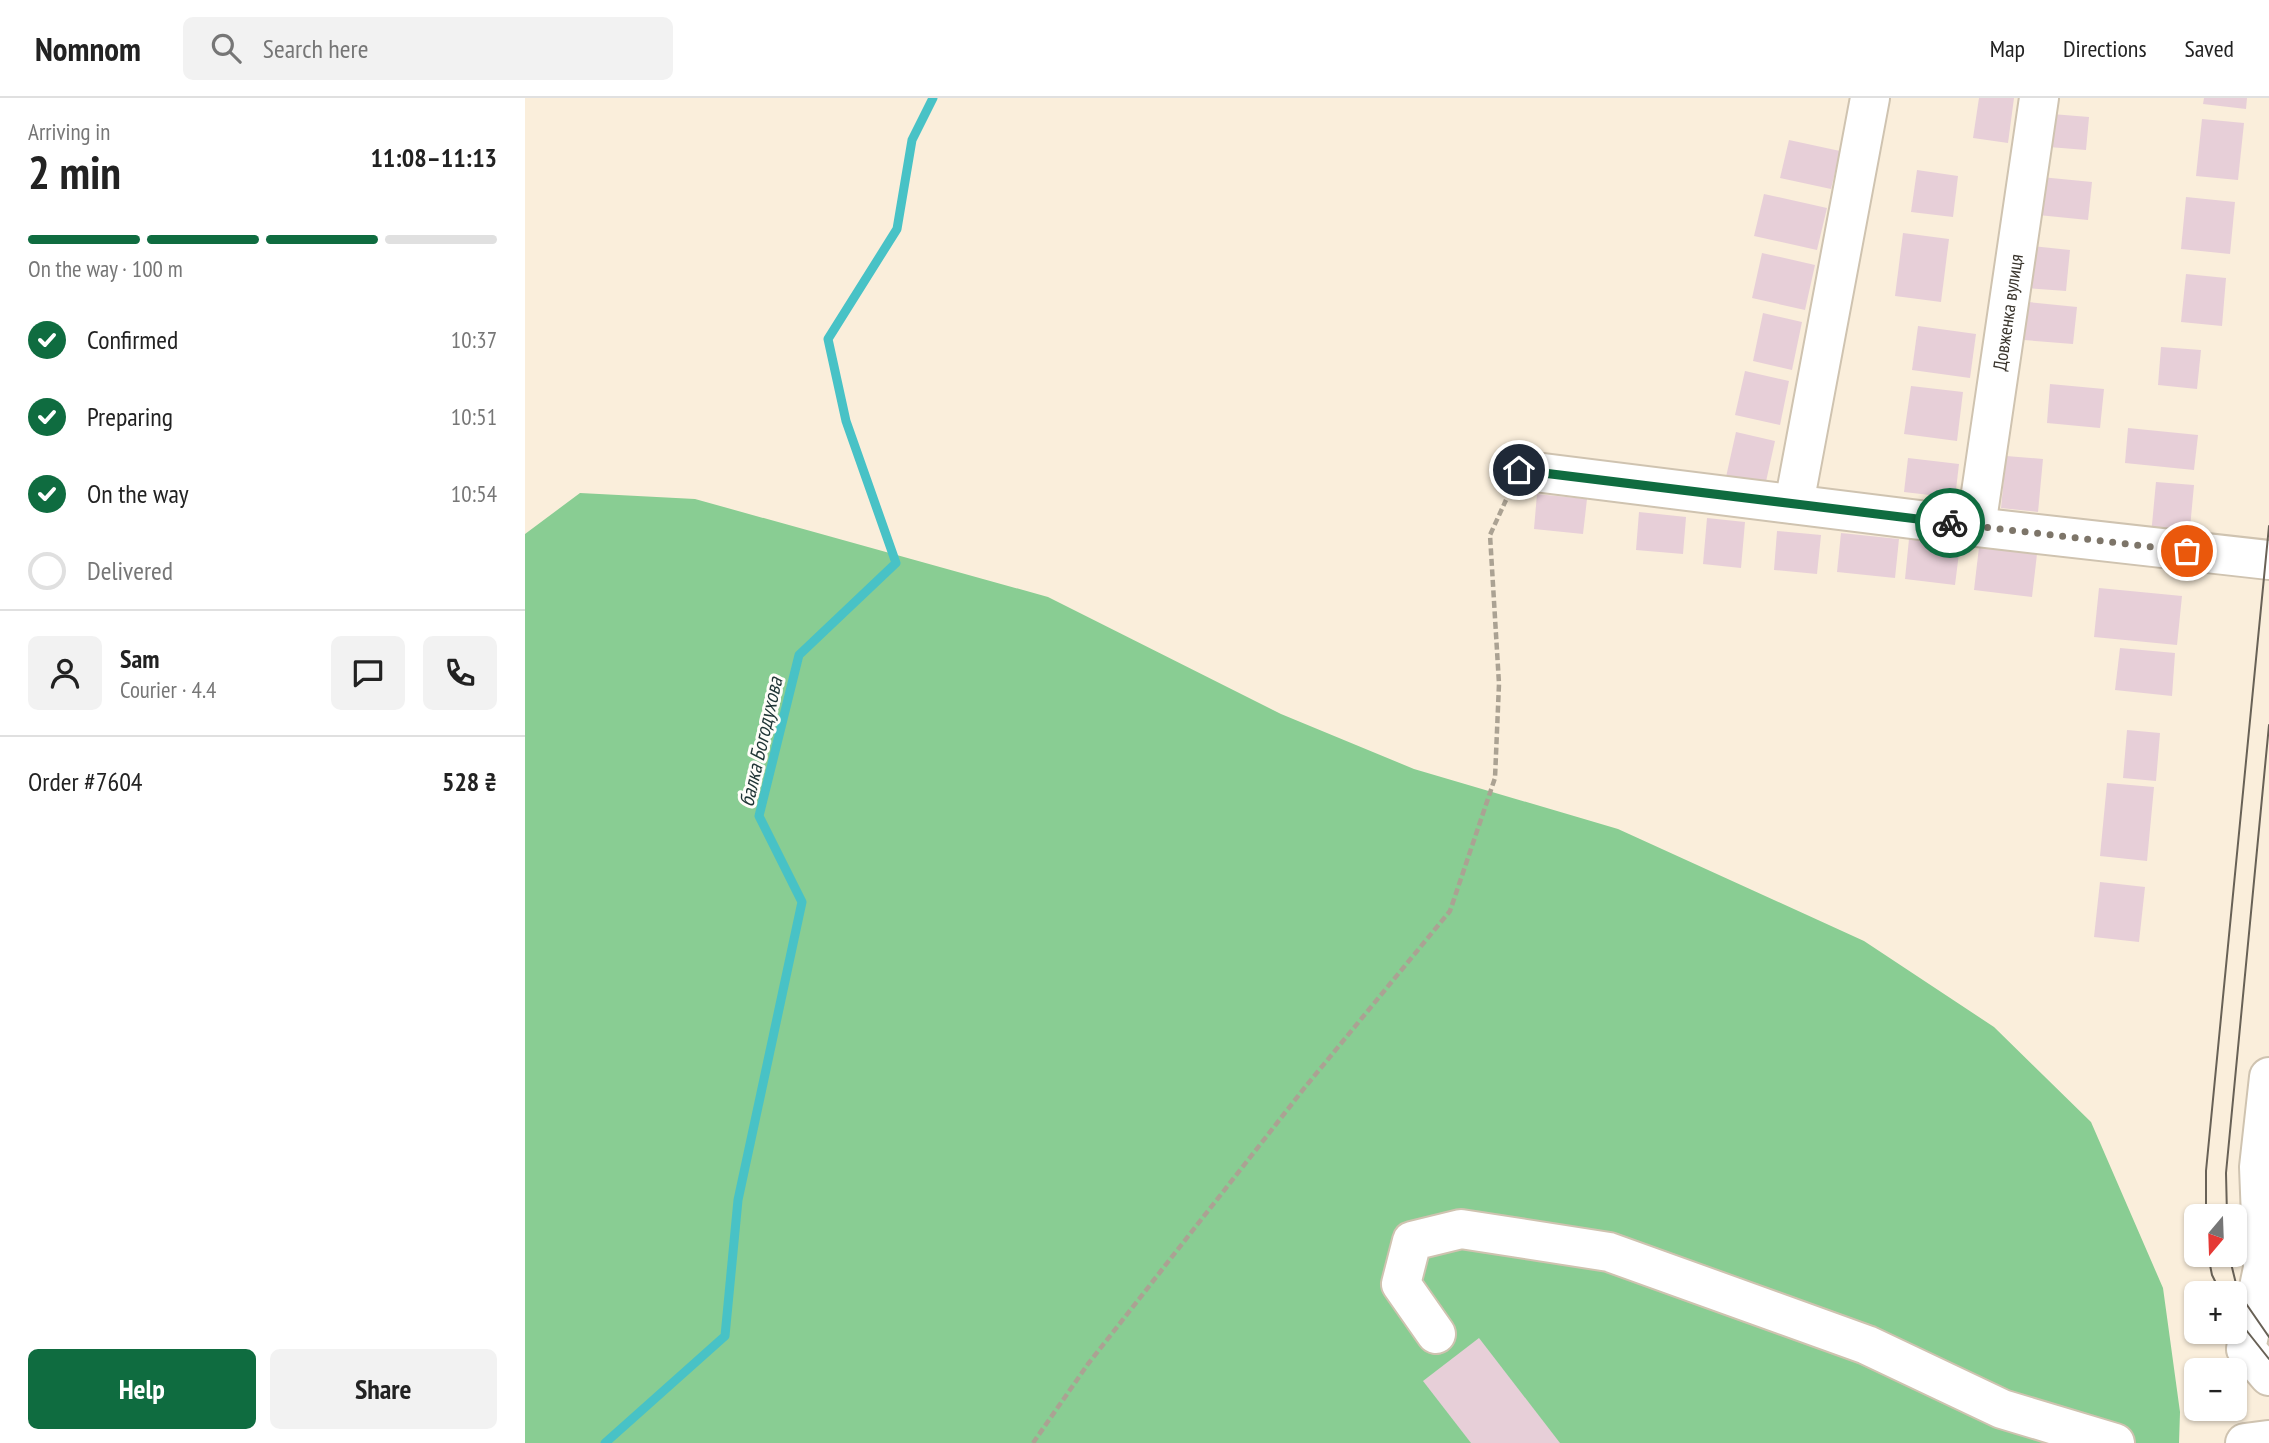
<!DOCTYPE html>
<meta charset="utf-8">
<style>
:root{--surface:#fff;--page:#f2f2f2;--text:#222;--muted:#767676;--line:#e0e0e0;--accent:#0f6c40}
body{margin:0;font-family:"PT Sans Narrow",sans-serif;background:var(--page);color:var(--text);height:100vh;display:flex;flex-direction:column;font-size:26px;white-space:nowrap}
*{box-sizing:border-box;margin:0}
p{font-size:23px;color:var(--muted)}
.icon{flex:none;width:38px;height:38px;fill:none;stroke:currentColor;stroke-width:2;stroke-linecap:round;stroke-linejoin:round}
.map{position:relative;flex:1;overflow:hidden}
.drawer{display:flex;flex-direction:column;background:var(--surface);width:525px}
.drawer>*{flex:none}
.needle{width:46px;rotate:199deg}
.fabs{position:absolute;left:1659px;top:1106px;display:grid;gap:14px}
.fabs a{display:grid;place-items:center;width:63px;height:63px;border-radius:10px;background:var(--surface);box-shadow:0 2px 5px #0004;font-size:35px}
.pin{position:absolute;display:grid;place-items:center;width:60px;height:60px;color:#fff;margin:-30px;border:4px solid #fff;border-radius:50%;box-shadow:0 2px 7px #0007}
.courier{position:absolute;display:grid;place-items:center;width:70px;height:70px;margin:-35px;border:5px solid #0f6c40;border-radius:50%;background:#fff;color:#222;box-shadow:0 2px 9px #0007}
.summary em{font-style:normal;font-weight:800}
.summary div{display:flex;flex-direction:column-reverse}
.summary{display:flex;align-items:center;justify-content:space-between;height:119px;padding:0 28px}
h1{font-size:46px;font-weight:800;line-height:52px}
.bar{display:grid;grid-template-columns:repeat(4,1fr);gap:10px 7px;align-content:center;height:84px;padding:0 28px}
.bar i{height:9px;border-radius:5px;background:var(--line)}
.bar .selected{background:var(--accent)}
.bar p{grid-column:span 4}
.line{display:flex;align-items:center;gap:18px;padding:0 28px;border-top:2px solid var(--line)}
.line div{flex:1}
.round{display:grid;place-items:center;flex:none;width:74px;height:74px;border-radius:10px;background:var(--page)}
ol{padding:0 28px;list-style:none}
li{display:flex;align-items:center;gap:21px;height:77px}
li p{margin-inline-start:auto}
li .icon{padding:7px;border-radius:50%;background:var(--accent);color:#fff;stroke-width:4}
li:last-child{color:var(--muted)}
li i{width:38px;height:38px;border:4px solid var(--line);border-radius:50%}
.action{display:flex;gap:14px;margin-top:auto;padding:14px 28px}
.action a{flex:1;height:80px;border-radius:10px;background:var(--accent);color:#fff;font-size:28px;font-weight:800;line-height:80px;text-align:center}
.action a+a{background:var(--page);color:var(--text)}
header{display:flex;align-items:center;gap:42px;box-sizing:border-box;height:98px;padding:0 35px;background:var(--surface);border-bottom:2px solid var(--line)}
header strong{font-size:33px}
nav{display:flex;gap:38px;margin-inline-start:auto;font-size:24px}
.search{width:490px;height:63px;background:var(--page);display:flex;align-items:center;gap:18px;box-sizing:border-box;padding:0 24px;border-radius:10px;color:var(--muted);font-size:26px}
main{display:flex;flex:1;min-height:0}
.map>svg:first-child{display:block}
</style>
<header>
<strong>Nomnom</strong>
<div class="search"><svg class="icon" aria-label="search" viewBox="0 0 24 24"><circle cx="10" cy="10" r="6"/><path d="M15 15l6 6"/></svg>Search here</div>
<nav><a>Map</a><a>Directions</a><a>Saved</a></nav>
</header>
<main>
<section class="drawer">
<div class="summary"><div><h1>2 min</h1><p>Arriving in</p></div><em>11:08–11:13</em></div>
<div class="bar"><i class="selected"></i><i class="selected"></i><i class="selected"></i><i></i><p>On the way · 100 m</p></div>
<ol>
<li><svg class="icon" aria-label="check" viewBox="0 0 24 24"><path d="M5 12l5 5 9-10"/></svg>Confirmed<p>10:37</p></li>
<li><svg class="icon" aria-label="check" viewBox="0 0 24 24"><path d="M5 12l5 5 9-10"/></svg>Preparing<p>10:51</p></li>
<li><svg class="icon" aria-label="check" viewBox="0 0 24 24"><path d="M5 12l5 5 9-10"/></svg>On the way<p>10:54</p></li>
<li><i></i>Delivered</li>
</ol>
<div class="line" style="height:126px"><a class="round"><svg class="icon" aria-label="person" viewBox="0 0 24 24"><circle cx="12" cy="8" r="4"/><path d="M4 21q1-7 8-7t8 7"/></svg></a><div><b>Sam</b><p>Courier · 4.4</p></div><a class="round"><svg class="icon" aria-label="chat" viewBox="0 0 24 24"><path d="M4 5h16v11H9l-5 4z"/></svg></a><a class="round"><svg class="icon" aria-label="phone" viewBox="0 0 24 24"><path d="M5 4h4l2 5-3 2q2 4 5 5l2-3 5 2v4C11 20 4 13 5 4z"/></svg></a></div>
<div class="line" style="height:91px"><div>Order #7604</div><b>528 ₴</b></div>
<div class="action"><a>Help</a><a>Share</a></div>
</section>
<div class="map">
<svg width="1744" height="1345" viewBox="0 0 1744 1345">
<rect width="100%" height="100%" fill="#faeedb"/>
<path fill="#89cd93" d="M 55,395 L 170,401 L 523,499 L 756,616 L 889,671 L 1093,731 L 1339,843 L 1469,929 L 1566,1024 L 1638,1190 L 1655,1314 L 1654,1345 L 0,1345 L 0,436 Z"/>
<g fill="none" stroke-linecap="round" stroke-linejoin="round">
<path stroke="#48c2c6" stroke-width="9" d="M 80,1345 L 200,1238 L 213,1102 L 277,804 L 234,718 L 274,557 L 371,465 L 321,323 L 303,241 L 372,131 L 387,42 L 408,0"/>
</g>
<g fill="#e7cfd8">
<path d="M 1454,0 L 1489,0 L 1483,45 L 1448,40 Z"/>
<path d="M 1679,0 L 1722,0 L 1721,11 L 1678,6 Z"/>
<path d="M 1527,16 L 1564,19 L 1561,52 L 1524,49 Z"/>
<path d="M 1677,21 L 1719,25 L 1713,82 L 1671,78 Z"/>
<path d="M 1264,42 L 1315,53 L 1306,91 L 1255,80 Z"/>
<path d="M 1392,72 L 1433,78 L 1428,119 L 1386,114 Z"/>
<path d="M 1516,79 L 1567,84 L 1563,122 L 1513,117 Z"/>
<path d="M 1239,96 L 1302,110 L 1292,152 L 1229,138 Z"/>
<path d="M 1661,99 L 1710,104 L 1705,156 L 1656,151 Z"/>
<path d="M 1378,135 L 1424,141 L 1416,204 L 1370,198 Z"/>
<path d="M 1506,148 L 1545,152 L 1541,193 L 1502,190 Z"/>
<path d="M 1237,155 L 1290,167 L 1280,212 L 1227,200 Z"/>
<path d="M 1661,176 L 1701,180 L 1697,228 L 1656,224 Z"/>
<path d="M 1503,204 L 1552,209 L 1548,246 L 1499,242 Z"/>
<path d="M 1238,215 L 1277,224 L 1267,272 L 1228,263 Z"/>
<path d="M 1393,228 L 1451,236 L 1445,280 L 1387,272 Z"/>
<path d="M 1636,249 L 1676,252 L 1672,291 L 1633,287 Z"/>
<path d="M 1220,273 L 1264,283 L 1255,327 L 1210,317 Z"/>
<path d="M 1525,286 L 1579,291 L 1575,330 L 1522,325 Z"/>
<path d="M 1386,288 L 1438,294 L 1432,343 L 1379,336 Z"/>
<path d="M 1603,330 L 1673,337 L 1669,372 L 1600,365 Z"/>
<path d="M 1211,334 L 1250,343 L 1240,388 L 1201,379 Z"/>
<path d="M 1481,358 L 1518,361 L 1513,414 L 1476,410 Z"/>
<path d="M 1383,360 L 1434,366 L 1430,400 L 1379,394 Z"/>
<path d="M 1631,384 L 1669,387 L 1664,441 L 1626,437 Z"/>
<path d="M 1012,396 L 1062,401 L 1058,436 L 1009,431 Z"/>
<path d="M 1114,414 L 1161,419 L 1158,456 L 1111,452 Z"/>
<path d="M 1182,420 L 1220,424 L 1216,470 L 1178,466 Z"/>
<path d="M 1252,433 L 1296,437 L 1292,476 L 1249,472 Z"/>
<path d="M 1316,435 L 1374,441 L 1370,480 L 1312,474 Z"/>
<path d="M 1384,441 L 1435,447 L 1430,487 L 1380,481 Z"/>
<path d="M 1454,449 L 1512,456 L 1507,499 L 1449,492 Z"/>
<path d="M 1574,490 L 1657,498 L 1652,547 L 1569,539 Z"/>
<path d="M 1595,550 L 1650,555 L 1647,598 L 1590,592 Z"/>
<path d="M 1602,632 L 1635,635 L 1631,683 L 1598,680 Z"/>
<path d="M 1582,685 L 1629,689 L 1622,763 L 1575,758 Z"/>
<path d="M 1575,784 L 1620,789 L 1614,844 L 1569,839 Z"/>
<path d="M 954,1240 L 1035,1345 L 946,1345 L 898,1283 Z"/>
</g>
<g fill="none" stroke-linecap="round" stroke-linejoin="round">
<defs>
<g id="minor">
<path d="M 994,372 L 1451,429 L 1744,462"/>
<path d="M 1269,406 L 1345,0"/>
<path id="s1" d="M 1451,429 L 1514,0"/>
<path d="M 1744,979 L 1734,1069 L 1738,1170 L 1721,1251 L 1744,1278"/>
<path d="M 911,1236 L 876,1186 L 887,1143 L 936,1131 L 1084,1154 L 1342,1247 L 1477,1311 L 1590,1345"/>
<path d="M 1720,1345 L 1743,1342"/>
</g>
</defs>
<use href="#minor" stroke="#cfc3b0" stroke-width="42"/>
<path stroke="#aba293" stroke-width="4.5" stroke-dasharray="7 3.5" stroke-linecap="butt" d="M 508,1345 L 563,1266 L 781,988 L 925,813 L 970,680 L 974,586 L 965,437 L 981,402"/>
<use href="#minor" stroke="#fff" stroke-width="38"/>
<g stroke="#686156" stroke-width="2">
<path d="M 1681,1118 L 1681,1073 L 1744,428"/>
<path d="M 1702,1118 L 1701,1075 L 1744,627"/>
<path d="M 1683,1157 L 1687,1177 L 1696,1195"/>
<path d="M 1704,1157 L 1713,1194 L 1744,1239"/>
<path d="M 1710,1218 L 1744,1261"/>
</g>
</g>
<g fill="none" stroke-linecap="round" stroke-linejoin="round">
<path stroke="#7d7569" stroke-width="7" stroke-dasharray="0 12.6" d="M 1425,425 L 1662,453"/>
<path stroke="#0f6c40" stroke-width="9" d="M 994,372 L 1425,425"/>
</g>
<g text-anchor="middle" stroke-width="6" stroke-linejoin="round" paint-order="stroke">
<g font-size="19" fill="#39342c" stroke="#fffdf9">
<text dy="7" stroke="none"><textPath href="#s1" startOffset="217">Довженка вулиця</textPath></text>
</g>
<g font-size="21" font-style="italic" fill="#1f3435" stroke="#fffdf9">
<text transform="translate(236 644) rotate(-77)" y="7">балка Богодухова</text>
</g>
</g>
</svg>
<div class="fabs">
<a><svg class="needle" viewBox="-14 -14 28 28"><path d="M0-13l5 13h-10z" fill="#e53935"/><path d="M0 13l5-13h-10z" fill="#767676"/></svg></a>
<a>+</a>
<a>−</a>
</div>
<div class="pin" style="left:1662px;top:453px;background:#ea580c"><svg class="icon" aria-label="bag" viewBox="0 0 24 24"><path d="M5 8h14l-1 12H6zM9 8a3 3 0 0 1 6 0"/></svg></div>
<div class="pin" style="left:994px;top:372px;background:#1f2937"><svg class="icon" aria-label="home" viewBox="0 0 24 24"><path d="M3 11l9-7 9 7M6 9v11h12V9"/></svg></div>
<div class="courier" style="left:1425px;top:425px"><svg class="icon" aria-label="bike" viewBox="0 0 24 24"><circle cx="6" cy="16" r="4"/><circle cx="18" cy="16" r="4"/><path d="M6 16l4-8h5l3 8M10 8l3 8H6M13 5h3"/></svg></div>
</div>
</main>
